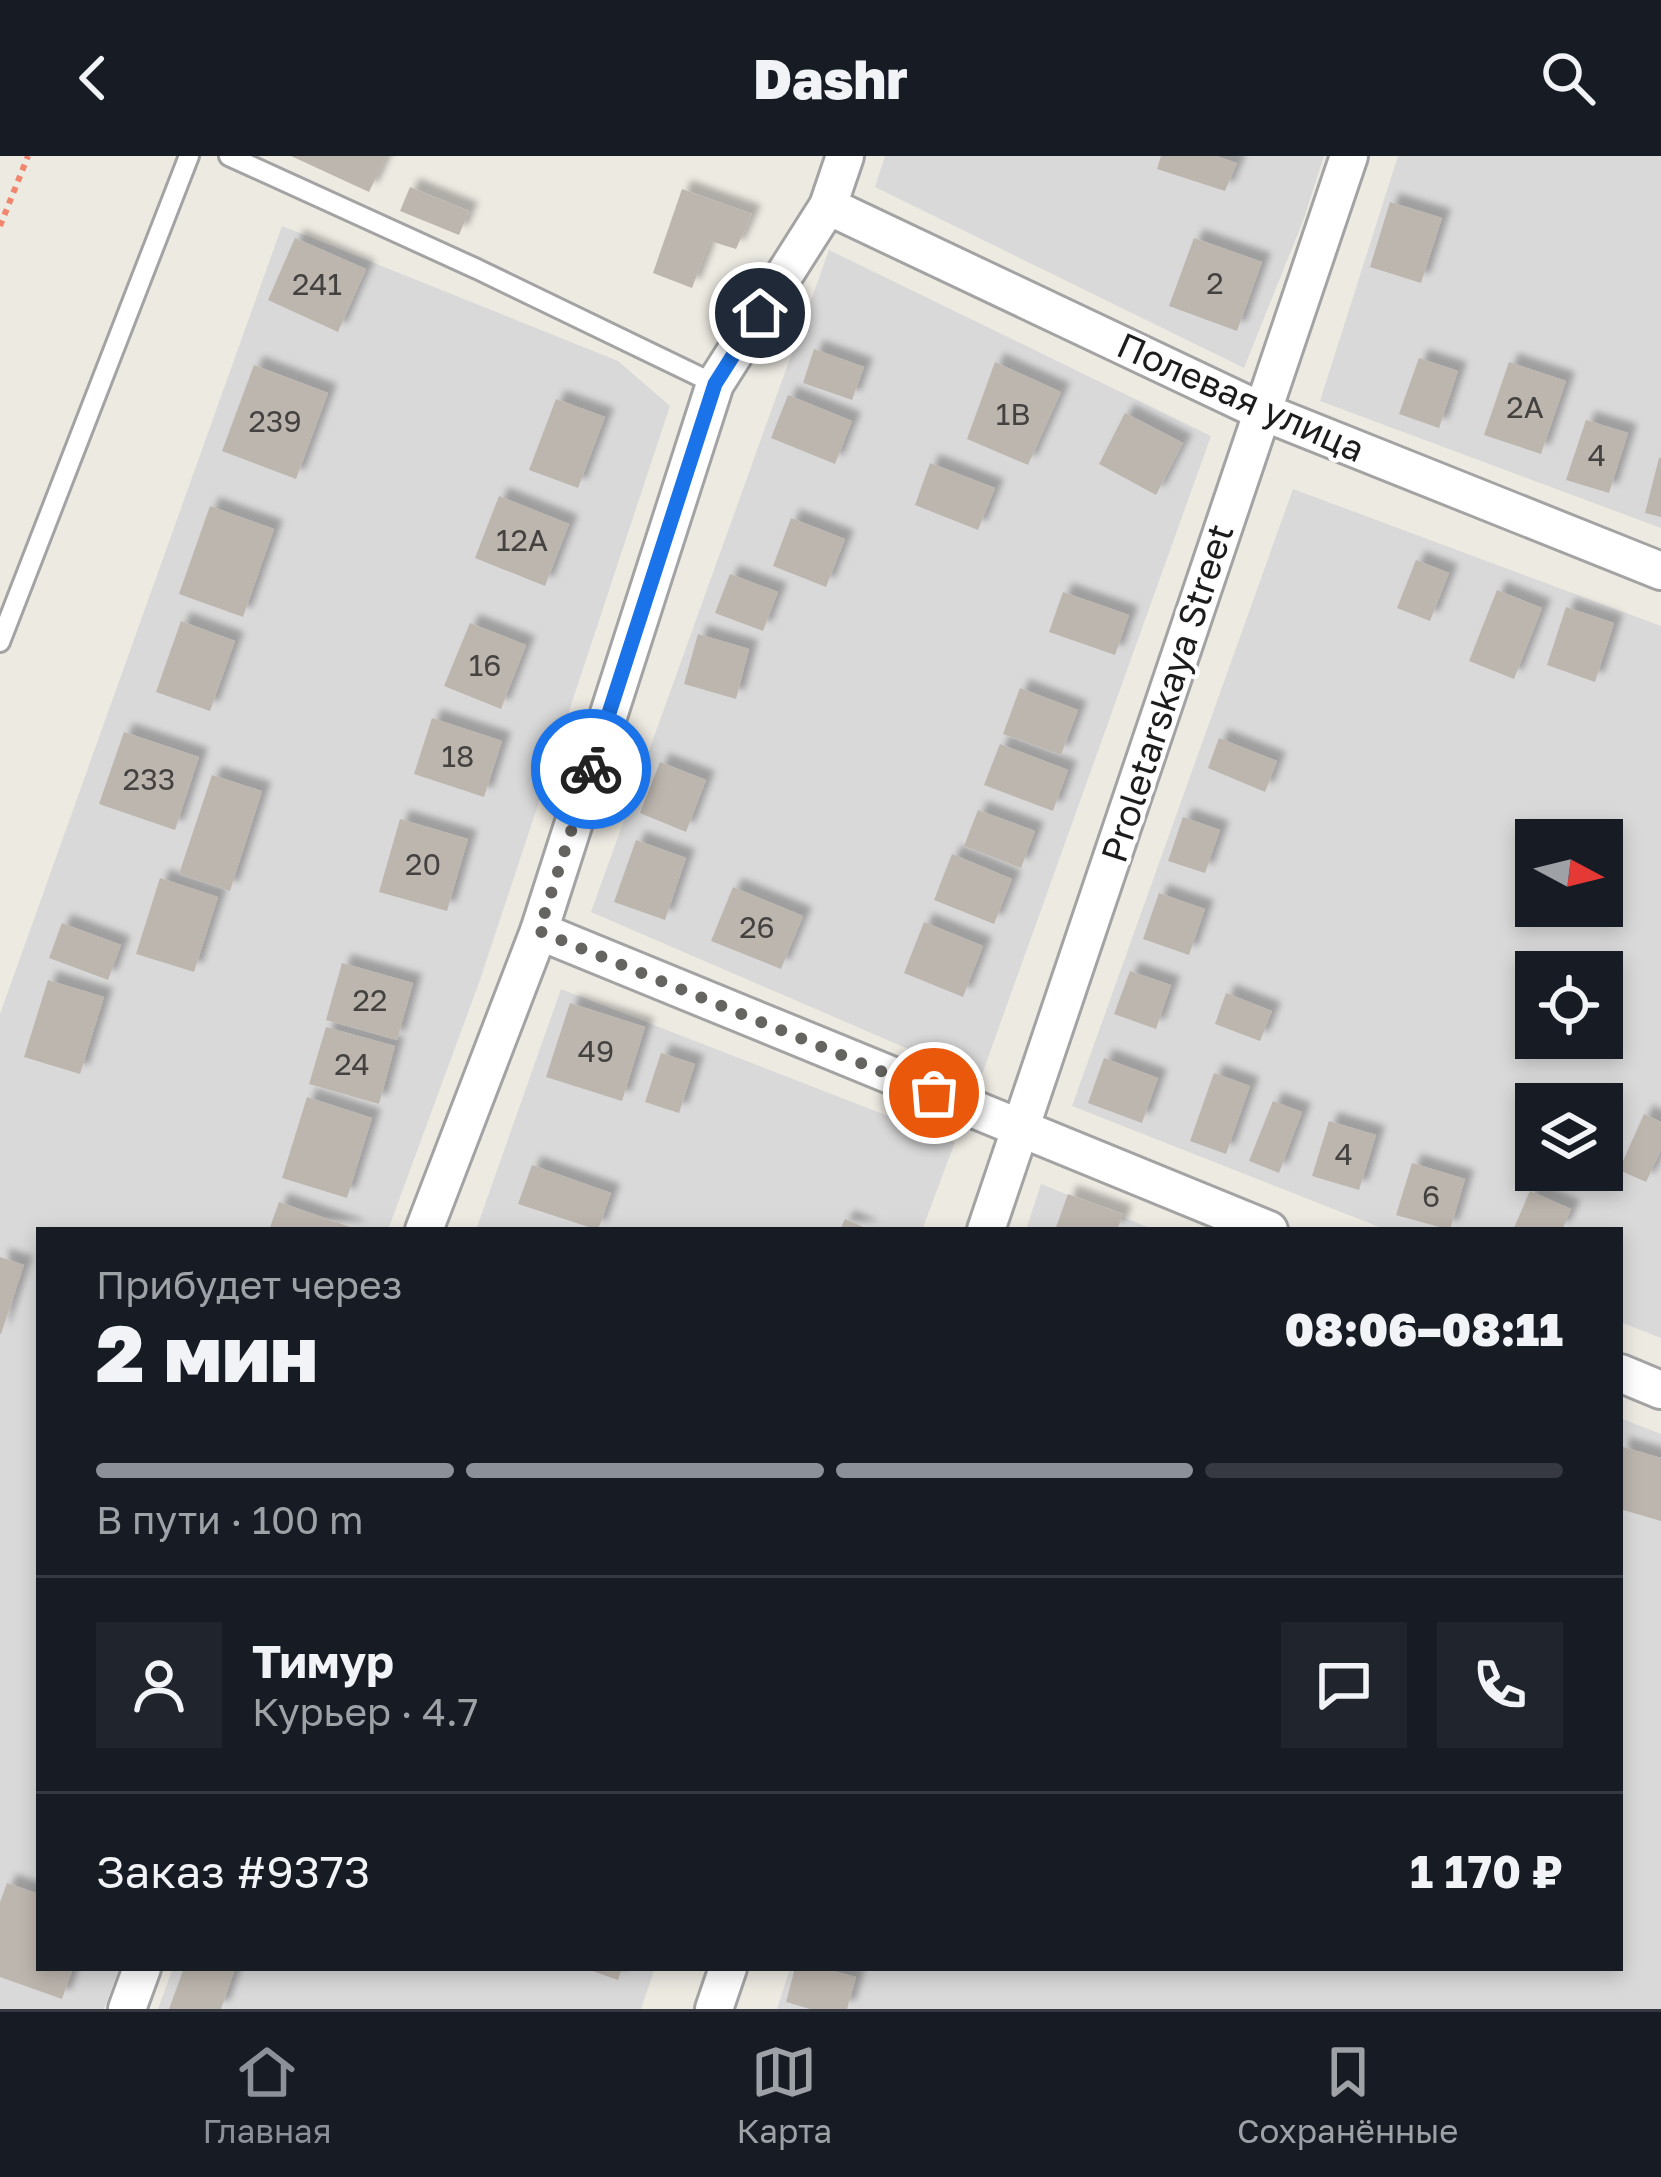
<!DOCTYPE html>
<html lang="ru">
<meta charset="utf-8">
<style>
:root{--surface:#171b24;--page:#20242c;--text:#f1f3f6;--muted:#9ea1a6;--line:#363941;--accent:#8c9099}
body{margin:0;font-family:"Golos Text",sans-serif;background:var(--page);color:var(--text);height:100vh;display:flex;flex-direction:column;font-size:45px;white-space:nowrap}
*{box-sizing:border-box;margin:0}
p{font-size:39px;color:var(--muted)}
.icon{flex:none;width:66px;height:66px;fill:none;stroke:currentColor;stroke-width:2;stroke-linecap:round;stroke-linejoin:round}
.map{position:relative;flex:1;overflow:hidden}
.drawer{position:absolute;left:36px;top:1071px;width:1587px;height:744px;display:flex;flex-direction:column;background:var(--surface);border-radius:0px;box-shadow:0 6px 18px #0003}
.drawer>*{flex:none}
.needle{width:78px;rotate:97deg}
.controls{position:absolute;left:1515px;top:663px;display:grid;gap:24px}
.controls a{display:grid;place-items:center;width:108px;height:108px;border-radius:0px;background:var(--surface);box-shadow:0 6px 18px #0003;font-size:60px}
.pin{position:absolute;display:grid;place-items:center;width:102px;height:102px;color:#fff;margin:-51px;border:6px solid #fff;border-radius:50%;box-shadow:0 3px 12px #0007}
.courier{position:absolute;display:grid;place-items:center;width:120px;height:120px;margin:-60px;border:9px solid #1a73e8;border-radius:50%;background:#fff;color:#222;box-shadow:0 3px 15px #0007}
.headline em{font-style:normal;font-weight:800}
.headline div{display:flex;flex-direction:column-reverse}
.headline{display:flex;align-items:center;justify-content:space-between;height:204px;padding:0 60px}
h1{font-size:78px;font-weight:800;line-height:90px}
.bar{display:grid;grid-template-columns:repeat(4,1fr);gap:18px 12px;align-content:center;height:144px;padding:0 60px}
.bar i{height:15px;border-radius:9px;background:var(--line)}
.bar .current{background:var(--accent)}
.bar p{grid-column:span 4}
.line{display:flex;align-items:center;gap:30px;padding:0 60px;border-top:3px solid var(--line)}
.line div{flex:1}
.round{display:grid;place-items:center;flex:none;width:126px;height:126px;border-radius:0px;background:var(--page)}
header{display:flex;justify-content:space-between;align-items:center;height:156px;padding:0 60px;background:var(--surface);font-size:54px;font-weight:800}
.dock{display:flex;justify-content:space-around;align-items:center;height:168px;border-top:3px solid var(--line);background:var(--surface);font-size:33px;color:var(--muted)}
.dock a{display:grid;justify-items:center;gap:6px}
.dock .current{color:var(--accent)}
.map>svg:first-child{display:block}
</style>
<header><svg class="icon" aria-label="back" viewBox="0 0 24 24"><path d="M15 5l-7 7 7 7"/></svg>Dashr<svg class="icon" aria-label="search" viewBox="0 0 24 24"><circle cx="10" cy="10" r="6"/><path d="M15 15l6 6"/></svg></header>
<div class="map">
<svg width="1661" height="1853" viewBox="0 0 1661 1853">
<defs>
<filter id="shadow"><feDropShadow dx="9" dy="-9" stdDeviation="3" flood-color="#0004"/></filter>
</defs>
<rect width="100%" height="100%" fill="#edeae2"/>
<g fill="#dad9d9" fill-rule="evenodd">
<path d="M 885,0 L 1324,0 L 1303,65 L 1244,212 L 875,31 Z"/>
<path d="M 1398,0 L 1661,0 L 1661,372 L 1320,245 Z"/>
<path d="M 282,70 L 618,205 L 670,250 L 480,824 L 388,1074 L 39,1074 L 39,1812 L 119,1812 L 104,1853 L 0,1853 L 0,858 Z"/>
<path d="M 829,94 L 1211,280 L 980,924 L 591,756 Z"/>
<path d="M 1293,333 L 1661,470 L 1661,1182 L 1620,1166 L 1620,1074 L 1387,1074 L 1072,950 ZM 1536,684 L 1602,684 L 1602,750 L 1536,750 ZM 1536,816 L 1602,816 L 1602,882 L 1536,882 ZM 1536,948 L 1602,948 L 1602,1014 L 1536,1014 Z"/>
<path d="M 561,833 L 955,986 L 922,1074 L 476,1074 Z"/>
<path d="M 1041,1028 L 1155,1074 L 1026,1074 Z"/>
<path d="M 1620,1262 L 1661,1278 L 1661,1853 L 777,1853 L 790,1812 L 1620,1812 Z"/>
<path d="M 173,1812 L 655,1812 L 641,1853 L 158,1853 Z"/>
</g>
<g fill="#bdb6af" filter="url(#shadow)">
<path d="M 291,0 L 386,0 L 369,36 Z"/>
<path d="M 1161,0 L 1216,0 L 1237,7 L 1225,35 L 1157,13 Z"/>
<path d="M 410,31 L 469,55 L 459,79 L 400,55 Z"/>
<path d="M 682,33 L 752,58 L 736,93 L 710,85 L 692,132 L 653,117 Z"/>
<path d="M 1390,46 L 1442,62 L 1421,127 L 1370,111 Z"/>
<path d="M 295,82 L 366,113 L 338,176 L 268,144 Z"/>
<path d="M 1194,82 L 1262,106 L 1237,175 L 1169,150 Z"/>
<path d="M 814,193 L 864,211 L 852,244 L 803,227 Z"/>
<path d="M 1419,202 L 1458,215 L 1439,272 L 1399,258 Z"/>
<path d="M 995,206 L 1061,236 L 1028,309 L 967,283 Z"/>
<path d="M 1509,206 L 1566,225 L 1541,298 L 1484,279 Z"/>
<path d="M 254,209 L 328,237 L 296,323 L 222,295 Z"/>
<path d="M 788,239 L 852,265 L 835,308 L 771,282 Z"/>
<path d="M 556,243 L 605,261 L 578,332 L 529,314 Z"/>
<path d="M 1125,257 L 1183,287 L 1156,339 L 1099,308 Z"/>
<path d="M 1586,264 L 1628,277 L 1609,337 L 1566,324 Z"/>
<path d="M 1659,302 L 1661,302 L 1661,361 L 1645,357 Z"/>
<path d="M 930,307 L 995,332 L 978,374 L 915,349 Z"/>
<path d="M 499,340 L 569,368 L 545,430 L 475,402 Z"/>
<path d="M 210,350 L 274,373 L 243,461 L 179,438 Z"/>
<path d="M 791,362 L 845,383 L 826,431 L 773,410 Z"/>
<path d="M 1416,404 L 1449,417 L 1430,465 L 1397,452 Z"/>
<path d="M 730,418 L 778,436 L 763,475 L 715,457 Z"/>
<path d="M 1497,434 L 1542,452 L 1514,523 L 1469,505 Z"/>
<path d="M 1063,436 L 1129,459 L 1115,499 L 1049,476 Z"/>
<path d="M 1566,451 L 1614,467 L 1595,526 L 1547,509 Z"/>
<path d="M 181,465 L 235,485 L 210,555 L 156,536 Z"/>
<path d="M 470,467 L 526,489 L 501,553 L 444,530 Z"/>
<path d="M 698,478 L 749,493 L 736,543 L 684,528 Z"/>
<path d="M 1020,532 L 1078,554 L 1061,599 L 1003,578 Z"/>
<path d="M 432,562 L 502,585 L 484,641 L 414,618 Z"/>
<path d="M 124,576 L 199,601 L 175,674 L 99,648 Z"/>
<path d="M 1219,582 L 1277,605 L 1265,636 L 1208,612 Z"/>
<path d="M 1000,588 L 1068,614 L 1053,655 L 984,629 Z"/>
<path d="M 660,606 L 706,624 L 686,676 L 640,657 Z"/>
<path d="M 212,619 L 262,635 L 230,735 L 179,718 Z"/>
<path d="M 978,654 L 1035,675 L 1021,712 L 964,690 Z"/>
<path d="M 1183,661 L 1220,674 L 1205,717 L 1168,705 Z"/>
<path d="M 400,663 L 468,683 L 447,755 L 379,736 Z"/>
<path d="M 636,684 L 686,702 L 665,764 L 614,746 Z"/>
<path d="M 952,698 L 1012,723 L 994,768 L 934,744 Z"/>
<path d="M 160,722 L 218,741 L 194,816 L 136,798 Z"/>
<path d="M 733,731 L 803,760 L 781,813 L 711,785 Z"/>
<path d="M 1159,737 L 1205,753 L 1189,799 L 1143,783 Z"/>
<path d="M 924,766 L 983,790 L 963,841 L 904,817 Z"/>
<path d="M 62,767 L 121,789 L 108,824 L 49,802 Z"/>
<path d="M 342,807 L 413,827 L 397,884 L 326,864 Z"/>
<path d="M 1130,815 L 1171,829 L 1156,873 L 1114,858 Z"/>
<path d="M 48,824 L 104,841 L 80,918 L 24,901 Z"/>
<path d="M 1226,837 L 1272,855 L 1260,885 L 1215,868 Z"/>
<path d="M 570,847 L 645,871 L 622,945 L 546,921 Z"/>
<path d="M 326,871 L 395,890 L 379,948 L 309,928 Z"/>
<path d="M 661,897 L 695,908 L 679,957 L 645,946 Z"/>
<path d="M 1104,902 L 1158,922 L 1142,967 L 1088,947 Z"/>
<path d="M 1214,917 L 1250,930 L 1226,998 L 1190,985 Z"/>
<path d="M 307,941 L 372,962 L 347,1042 L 282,1022 Z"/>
<path d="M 1273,945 L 1302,956 L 1279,1017 L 1249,1005 Z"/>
<path d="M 1644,958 L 1661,966 L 1661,994 L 1646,1026 L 1619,1014 Z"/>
<path d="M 1329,965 L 1376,979 L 1359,1034 L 1312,1020 Z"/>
<path d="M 1412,1007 L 1465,1023 L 1450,1074 L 1396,1059 Z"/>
<path d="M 532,1009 L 611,1037 L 598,1074 L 518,1048 Z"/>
<path d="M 1530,1035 L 1571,1053 L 1562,1074 L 1513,1074 Z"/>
<path d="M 1068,1038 L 1123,1058 L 1117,1074 L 1055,1074 Z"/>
<path d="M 279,1046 L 356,1073 L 356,1074 L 269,1074 Z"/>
<path d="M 845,1063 L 870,1074 L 840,1074 Z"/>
<path d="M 0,1101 L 24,1109 L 1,1178 L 0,1178 Z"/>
<path d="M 1620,1290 L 1661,1302 L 1661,1365 L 1620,1353 Z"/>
<path d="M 7,1727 L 39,1738 L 39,1812 L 73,1812 L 62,1843 L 0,1821 L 0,1746 Z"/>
<path d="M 184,1812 L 235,1813 L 221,1853 L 169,1853 Z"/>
<path d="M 584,1812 L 622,1812 L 618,1824 Z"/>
<path d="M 795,1812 L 822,1812 L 856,1821 L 847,1853 L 810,1853 L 786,1846 Z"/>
</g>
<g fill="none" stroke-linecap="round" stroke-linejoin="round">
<defs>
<g id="lane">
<path d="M 229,0 L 477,113 L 715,228"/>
<path d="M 0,486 L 189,0"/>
</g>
<g id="street">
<path d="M 828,50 L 1261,255 L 1661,415"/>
<path d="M 539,775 L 1269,1074"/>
<path d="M 424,1074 L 539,775 L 715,228 L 828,50 L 845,0"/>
<path d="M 986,1074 L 1349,0"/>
<path d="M 1620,1217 L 1661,1234"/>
<path d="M 127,1853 L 142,1812"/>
<path d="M 714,1853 L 728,1812"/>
</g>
</defs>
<use href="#lane" stroke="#a3a3a3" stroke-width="24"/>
<use href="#street" stroke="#a3a3a3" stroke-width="42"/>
<path stroke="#f2856e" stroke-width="6" stroke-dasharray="6 6" stroke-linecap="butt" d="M 0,70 L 28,0"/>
<use href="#lane" stroke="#fff" stroke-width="18"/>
<use href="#street" stroke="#fff" stroke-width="36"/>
</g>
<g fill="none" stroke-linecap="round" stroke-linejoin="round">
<path stroke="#656461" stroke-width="12" stroke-dasharray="0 21.6" d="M 591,613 L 539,775 L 934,937"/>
<path stroke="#1a73e8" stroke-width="15" d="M 591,613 L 715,228 L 760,157"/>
</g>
<g text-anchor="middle" stroke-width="9" stroke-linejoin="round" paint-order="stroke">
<g font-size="30" fill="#444241">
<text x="1215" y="138">2</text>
<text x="317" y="139">241</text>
<text x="1525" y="262">2А</text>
<text x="1013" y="269">1В</text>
<text x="275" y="276">239</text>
<text x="1597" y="310">4</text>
<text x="522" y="395">12А</text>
<text x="485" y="520">16</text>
<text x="458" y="611">18</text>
<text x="149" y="634">233</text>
<text x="423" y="719">20</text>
<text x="757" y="782">26</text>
<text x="370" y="855">22</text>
<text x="596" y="906">49</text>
<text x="352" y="919">24</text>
<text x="1344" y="1009">4</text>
<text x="1431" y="1051">6</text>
</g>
<g font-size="36" fill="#1c1c1c" stroke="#fff">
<text transform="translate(1241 241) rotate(24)" y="13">Полевая улица</text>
<text transform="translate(1167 537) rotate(-72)" y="13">Proletarskaya Street</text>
</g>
</g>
</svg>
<div class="controls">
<a><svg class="needle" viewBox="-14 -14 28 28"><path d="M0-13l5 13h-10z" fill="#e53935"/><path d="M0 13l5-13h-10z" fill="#9ea1a6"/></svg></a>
<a><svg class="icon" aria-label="locate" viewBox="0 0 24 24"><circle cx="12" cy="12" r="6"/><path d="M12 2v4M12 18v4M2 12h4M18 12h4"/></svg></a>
<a><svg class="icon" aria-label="layers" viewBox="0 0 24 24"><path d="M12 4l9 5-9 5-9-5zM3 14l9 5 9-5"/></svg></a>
</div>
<div class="pin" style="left:934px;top:937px;background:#ea580c"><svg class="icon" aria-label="bag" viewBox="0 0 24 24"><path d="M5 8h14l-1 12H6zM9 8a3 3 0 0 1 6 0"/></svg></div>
<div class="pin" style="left:760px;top:157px;background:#1f2937"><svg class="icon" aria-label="home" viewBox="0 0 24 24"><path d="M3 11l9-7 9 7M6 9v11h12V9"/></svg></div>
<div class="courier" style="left:591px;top:613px"><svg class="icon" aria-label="bike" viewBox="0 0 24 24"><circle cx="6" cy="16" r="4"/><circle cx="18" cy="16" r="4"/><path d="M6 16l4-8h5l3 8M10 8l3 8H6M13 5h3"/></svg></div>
<section class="drawer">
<div class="headline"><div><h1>2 мин</h1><p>Прибудет через</p></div><em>08:06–08:11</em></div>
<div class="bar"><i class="current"></i><i class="current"></i><i class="current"></i><i></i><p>В пути · 100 m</p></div>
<div class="line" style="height:216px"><a class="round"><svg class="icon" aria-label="person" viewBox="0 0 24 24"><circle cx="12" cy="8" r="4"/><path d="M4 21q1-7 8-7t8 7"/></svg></a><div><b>Тимур</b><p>Курьер · 4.7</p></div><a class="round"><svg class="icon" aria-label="chat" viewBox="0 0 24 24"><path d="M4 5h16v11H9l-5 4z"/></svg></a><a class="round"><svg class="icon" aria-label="phone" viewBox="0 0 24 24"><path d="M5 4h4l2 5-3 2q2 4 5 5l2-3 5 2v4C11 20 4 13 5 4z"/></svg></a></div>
<div class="line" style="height:156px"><div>Заказ #9373</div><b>1 170 ₽</b></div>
</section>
</div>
<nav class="dock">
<a class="current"><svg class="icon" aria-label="home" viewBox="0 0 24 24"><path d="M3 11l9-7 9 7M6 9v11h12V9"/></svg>Главная</a>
<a><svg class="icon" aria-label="map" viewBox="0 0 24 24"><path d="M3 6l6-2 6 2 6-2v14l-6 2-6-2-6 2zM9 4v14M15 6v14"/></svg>Карта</a>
<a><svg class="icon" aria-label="saved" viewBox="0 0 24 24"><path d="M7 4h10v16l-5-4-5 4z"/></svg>Сохранённые</a>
</nav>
